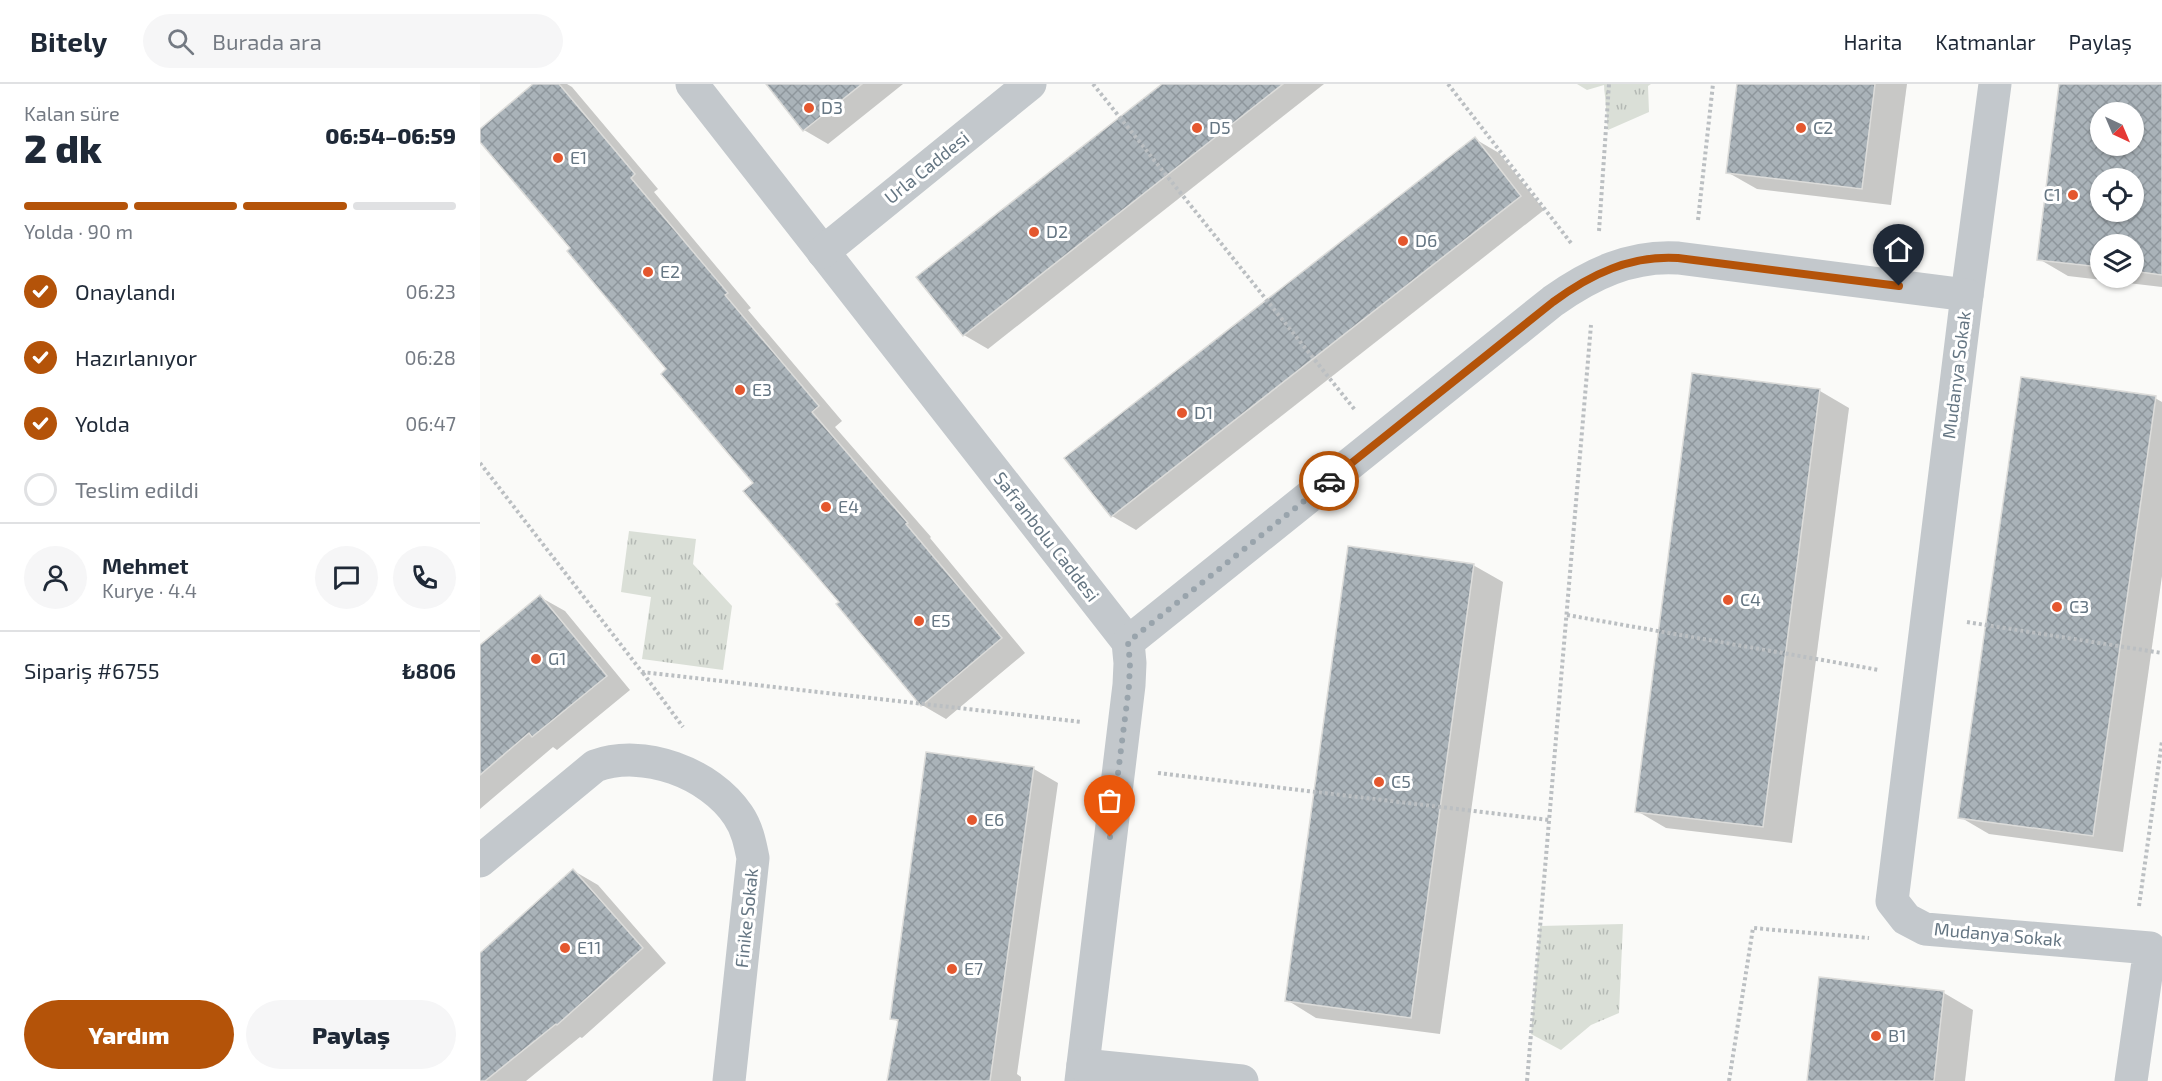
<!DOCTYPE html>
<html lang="tr">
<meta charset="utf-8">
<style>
:root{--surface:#fff;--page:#f6f6f7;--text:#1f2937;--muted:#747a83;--line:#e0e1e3;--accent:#b45309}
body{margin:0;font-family:"Exo 2",sans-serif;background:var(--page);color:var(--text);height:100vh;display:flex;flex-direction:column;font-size:22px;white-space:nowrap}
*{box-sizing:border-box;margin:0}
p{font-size:20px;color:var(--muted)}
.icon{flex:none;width:33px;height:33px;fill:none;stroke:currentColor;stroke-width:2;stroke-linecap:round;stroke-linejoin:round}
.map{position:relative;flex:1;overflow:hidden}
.drawer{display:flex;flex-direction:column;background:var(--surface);width:480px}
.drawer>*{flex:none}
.needle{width:39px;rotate:136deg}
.buttons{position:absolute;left:1610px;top:18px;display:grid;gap:12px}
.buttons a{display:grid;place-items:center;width:54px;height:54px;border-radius:50%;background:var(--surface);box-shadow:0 2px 4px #0004;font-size:30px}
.pin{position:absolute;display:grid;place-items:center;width:51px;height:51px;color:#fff;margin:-62px -26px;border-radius:50% 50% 50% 0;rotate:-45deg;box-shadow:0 0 6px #0007}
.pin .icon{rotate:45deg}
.courier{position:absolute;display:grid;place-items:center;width:60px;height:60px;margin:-30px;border:4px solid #b45309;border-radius:50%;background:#fff;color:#222;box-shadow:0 2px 8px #0007}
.headline em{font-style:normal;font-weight:800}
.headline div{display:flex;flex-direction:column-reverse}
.headline{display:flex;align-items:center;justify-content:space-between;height:102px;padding:0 24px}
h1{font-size:39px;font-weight:800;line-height:45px}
.bar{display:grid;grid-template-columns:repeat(4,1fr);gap:9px 6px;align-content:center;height:72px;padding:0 24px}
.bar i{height:8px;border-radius:4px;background:var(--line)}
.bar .active{background:var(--accent)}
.bar p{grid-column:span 4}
.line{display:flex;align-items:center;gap:15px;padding:0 24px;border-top:2px solid var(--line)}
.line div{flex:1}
.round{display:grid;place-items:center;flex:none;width:63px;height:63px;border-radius:32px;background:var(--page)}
ol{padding:0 24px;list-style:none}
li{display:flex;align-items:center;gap:18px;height:66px}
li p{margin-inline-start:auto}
li .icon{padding:6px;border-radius:50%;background:var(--accent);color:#fff;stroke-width:4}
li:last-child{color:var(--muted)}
li i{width:33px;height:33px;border:3px solid var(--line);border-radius:50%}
.cta{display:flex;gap:12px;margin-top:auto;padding:12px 24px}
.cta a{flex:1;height:69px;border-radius:36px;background:var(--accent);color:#fff;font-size:24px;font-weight:800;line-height:69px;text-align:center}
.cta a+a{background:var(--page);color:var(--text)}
header{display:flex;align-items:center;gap:36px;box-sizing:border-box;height:84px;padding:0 30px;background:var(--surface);border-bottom:2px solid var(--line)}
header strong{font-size:28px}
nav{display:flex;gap:33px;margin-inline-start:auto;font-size:21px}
.search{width:420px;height:54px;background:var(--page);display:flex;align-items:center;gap:15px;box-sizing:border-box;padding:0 21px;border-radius:33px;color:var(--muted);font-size:22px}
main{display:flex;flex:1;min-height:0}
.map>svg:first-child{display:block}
</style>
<header>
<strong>Bitely</strong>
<div class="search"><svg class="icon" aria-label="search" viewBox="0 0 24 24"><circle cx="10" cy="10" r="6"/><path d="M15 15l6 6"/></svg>Burada ara</div>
<nav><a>Harita</a><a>Katmanlar</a><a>Paylaş</a></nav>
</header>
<main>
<section class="drawer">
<div class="headline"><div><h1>2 dk</h1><p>Kalan süre</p></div><em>06:54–06:59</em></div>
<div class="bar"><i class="active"></i><i class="active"></i><i class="active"></i><i></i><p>Yolda · 90 m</p></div>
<ol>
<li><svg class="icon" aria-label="check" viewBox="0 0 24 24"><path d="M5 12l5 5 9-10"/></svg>Onaylandı<p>06:23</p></li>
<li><svg class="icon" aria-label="check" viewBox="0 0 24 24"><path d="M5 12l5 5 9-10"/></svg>Hazırlanıyor<p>06:28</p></li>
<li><svg class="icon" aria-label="check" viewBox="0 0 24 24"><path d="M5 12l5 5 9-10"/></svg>Yolda<p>06:47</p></li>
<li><i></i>Teslim edildi</li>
</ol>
<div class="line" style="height:108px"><a class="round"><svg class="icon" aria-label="person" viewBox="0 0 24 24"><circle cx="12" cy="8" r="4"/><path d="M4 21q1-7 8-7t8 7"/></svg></a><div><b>Mehmet</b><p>Kurye · 4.4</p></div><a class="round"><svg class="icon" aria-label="chat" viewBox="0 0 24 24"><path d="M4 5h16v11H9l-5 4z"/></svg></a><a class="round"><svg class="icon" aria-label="phone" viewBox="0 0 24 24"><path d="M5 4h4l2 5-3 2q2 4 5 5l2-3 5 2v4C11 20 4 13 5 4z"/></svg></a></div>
<div class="line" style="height:78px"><div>Sipariş #6755</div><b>₺806</b></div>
<div class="cta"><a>Yardım</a><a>Paylaş</a></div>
</section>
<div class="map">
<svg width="1682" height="997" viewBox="0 0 1682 997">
<defs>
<pattern id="park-tufts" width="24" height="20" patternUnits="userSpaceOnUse" patternTransform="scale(1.5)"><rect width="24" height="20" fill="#dadfd7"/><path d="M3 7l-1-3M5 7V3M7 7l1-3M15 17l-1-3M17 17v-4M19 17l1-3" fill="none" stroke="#b4b9b4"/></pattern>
<pattern id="building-cross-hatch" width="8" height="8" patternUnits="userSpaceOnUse" patternTransform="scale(1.5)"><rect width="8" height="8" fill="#aab3b9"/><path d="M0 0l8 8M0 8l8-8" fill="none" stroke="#8e969c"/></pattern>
</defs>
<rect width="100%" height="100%" fill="#fafaf8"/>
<g fill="url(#park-tufts)">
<path d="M 1097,0 L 1171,0 L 1168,2 L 1169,28 L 1128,46 L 1124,1 L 1107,6 Z"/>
<path d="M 149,447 L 216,455 L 213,480 L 252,522 L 243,586 L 162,575 L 171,513 L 141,508 Z"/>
<path d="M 1143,840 L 1139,929 L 1111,941 L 1081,966 L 1051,950 L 1060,842 Z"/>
</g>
<g fill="#0003" fill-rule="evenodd">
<path d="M 56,0 L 87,0 L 92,3 L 178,105 L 174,108 L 271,224 L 268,226 L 362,337 L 355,343 L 451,453 L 450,454 L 545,569 L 466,635 L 442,621 L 361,518 L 275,399 L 189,286 L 92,165 L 0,56 L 0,47 Z"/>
<path d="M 288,0 L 423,0 L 348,60 L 324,46 Z"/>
<path d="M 684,0 L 844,0 L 508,265 L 484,251 Z"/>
<path d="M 1258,0 L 1427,0 L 1411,121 L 1277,105 L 1247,88 Z"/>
<path d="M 1581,0 L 1682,0 L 1682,203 L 1588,192 L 1559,175 ZM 1620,28 L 1653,28 L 1653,62 L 1620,62 ZM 1620,94 L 1653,94 L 1653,128 L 1620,128 ZM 1620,160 L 1653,160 L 1653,194 L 1620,194 Z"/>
<path d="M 995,55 L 1019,69 L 1064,126 L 656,446 L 632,432 Z"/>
<path d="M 1340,307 L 1369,324 L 1312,759 L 1186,744 L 1157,727 Z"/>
<path d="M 1675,314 L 1682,318 L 1682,492 L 1643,768 L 1509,750 L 1480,733 Z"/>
<path d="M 993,481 L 1023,498 L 960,950 L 836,934 L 807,916 Z"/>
<path d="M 60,513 L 85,527 L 150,606 L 77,666 L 73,663 L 0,725 L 0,563 Z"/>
<path d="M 448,670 L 554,685 L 578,699 L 537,990 L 541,993 L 541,997 L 409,997 L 419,938 L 412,934 Z"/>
<path d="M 94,787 L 118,801 L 186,879 L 102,954 L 100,953 L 46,997 L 0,997 L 0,871 Z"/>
<path d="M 1464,909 L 1493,926 L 1485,997 L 1329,997 Z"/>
</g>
<g fill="url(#building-cross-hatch)" stroke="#dcdcda" stroke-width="1.5" fill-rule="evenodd">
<path d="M 53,0 L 79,0 L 155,90 L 151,94 L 248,209 L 245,211 L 339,322 L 332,328 L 428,439 L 426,440 L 522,554 L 441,622 L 356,520 L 359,518 L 263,407 L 273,399 L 181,290 L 186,285 L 87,167 L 90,164 L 0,58 L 0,45 Z"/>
<path d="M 286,0 L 382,0 L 323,47 Z"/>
<path d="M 682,0 L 803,0 L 483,252 L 436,193 Z"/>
<path d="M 1257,0 L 1395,0 L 1382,105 L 1246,89 Z"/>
<path d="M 1579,0 L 1682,0 L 1682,191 L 1653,187 L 1653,160 L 1620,160 L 1620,183 L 1557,176 ZM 1620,28 L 1653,28 L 1653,62 L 1620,62 ZM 1620,94 L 1653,94 L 1653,128 L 1620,128 Z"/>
<path d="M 995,53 L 1041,112 L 631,433 L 584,374 Z"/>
<path d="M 1212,289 L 1340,305 L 1283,743 L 1155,728 Z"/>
<path d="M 1541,293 L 1676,312 L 1613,752 L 1478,734 Z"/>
<path d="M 868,462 L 994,480 L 931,934 L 805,917 Z"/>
<path d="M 60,511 L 127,592 L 52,653 L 49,649 L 0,691 L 0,561 Z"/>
<path d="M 446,668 L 554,683 L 510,997 L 407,997 L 418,936 L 410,935 Z"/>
<path d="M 93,785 L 163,864 L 77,941 L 76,940 L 5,997 L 0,997 L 0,869 Z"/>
<path d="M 1339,893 L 1464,907 L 1454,997 L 1327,997 Z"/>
</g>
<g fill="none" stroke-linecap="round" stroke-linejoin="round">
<g stroke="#bbbfc2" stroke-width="4" stroke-dasharray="3 3" stroke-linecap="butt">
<path d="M 613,0 L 875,326"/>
<path d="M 968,0 L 1091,159"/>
<path d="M 1218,136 L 1233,0"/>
<path d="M 1119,147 L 1129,0"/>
<path d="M 0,379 L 162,588 L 602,638"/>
<path d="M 1087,531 L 1399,586"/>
<path d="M 1487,538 L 1682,569"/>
<path d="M 163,589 L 203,643"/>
<path d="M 678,689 L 1069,736"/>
<path d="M 1659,822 L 1682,657"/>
<path d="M 1047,997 L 1111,241"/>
<path d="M 1249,997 L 1273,844 L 1389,854"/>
</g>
<g stroke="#c3c8cc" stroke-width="33">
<path d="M 212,0 L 648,558 L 650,579 L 649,601 L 601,997"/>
<path d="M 343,168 L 550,0"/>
<path d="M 1487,211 L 1515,0"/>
<path d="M 648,558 L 1073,217 C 1111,190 1151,171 1198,174 L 1487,211 L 1412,817 L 1426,835 L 1445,845 L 1670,864 L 1651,997"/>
<path d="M 0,777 L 115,682 C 163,664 230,689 258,731 C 267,744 270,759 273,774 L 249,997"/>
<path d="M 603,981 L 762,997"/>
</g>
</g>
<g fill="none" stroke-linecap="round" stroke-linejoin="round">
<path stroke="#99a4ac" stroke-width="6" stroke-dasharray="0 10.8" d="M 630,753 L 649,602 L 650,579 L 648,558 L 849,397"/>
<path stroke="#b45309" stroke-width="8" d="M 849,397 L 1073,218 C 1111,190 1151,171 1198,174 L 1419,202"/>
</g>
<g fill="#e4572e" stroke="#fff" stroke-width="2">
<circle cx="329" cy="24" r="6"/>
<circle cx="717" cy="44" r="6"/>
<circle cx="1321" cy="44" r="6"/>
<circle cx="78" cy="74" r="6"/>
<circle cx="1593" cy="111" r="6"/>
<circle cx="554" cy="148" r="6"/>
<circle cx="923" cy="157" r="6"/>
<circle cx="168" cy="188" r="6"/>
<circle cx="260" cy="306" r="6"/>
<circle cx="702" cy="329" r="6"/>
<circle cx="346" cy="423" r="6"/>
<circle cx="1248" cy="516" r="6"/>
<circle cx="1577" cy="523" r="6"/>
<circle cx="439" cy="537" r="6"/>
<circle cx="56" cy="575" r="6"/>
<circle cx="899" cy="698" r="6"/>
<circle cx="492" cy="736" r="6"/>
<circle cx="85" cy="864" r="6"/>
<circle cx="472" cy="885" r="6"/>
<circle cx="1396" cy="952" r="6"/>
</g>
<g text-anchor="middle" stroke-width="6" stroke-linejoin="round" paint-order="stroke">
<g font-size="18" fill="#657683" stroke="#fff" text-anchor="start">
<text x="341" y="30">D3</text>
<text x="729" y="50">D5</text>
<text x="1333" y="50">C2</text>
<text x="90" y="80">E1</text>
<text x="1581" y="117" text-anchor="end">C1</text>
<text x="566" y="154">D2</text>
<text x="935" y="163">D6</text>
<text x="180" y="194">E2</text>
<text x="272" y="312">E3</text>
<text x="714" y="335">D1</text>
<text x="358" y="429">E4</text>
<text x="1260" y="522">C4</text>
<text x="1589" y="529">C3</text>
<text x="451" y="543">E5</text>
<text x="68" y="581">G1</text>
<text x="911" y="704">C5</text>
<text x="504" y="742">E6</text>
<text x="97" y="870">E11</text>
<text x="484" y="891">E7</text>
<text x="1408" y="958">B1</text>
</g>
<g font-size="18" fill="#657683" stroke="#fff">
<text transform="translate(447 84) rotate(-39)" y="6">Urla Caddesi</text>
<text transform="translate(1477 291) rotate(-83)" y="6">Mudanya Sokak</text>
<text transform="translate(566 453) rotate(52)" y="6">Safranbolu Caddesi</text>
<text transform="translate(267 834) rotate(-84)" y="6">Finike Sokak</text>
<text transform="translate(1518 851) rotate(5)" y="6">Mudanya Sokak</text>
</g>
</g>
</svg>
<div class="buttons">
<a><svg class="needle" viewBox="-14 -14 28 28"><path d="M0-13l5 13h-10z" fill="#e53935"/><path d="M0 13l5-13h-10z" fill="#747a83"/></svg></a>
<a><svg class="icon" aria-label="locate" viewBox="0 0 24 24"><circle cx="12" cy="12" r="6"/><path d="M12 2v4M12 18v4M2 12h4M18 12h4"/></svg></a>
<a><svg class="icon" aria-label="layers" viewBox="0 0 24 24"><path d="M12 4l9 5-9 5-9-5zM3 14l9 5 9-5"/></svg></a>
</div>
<div class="pin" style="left:630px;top:753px;background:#ea580c"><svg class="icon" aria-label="bag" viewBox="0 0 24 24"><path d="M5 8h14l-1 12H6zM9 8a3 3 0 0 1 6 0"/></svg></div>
<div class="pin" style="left:1419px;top:202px;background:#1f2937"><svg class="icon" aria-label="home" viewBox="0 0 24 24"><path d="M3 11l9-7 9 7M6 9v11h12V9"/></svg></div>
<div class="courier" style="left:849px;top:397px"><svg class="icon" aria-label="car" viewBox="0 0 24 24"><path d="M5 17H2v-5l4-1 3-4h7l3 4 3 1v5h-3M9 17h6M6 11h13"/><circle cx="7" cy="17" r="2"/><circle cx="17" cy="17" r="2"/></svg></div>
</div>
</main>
